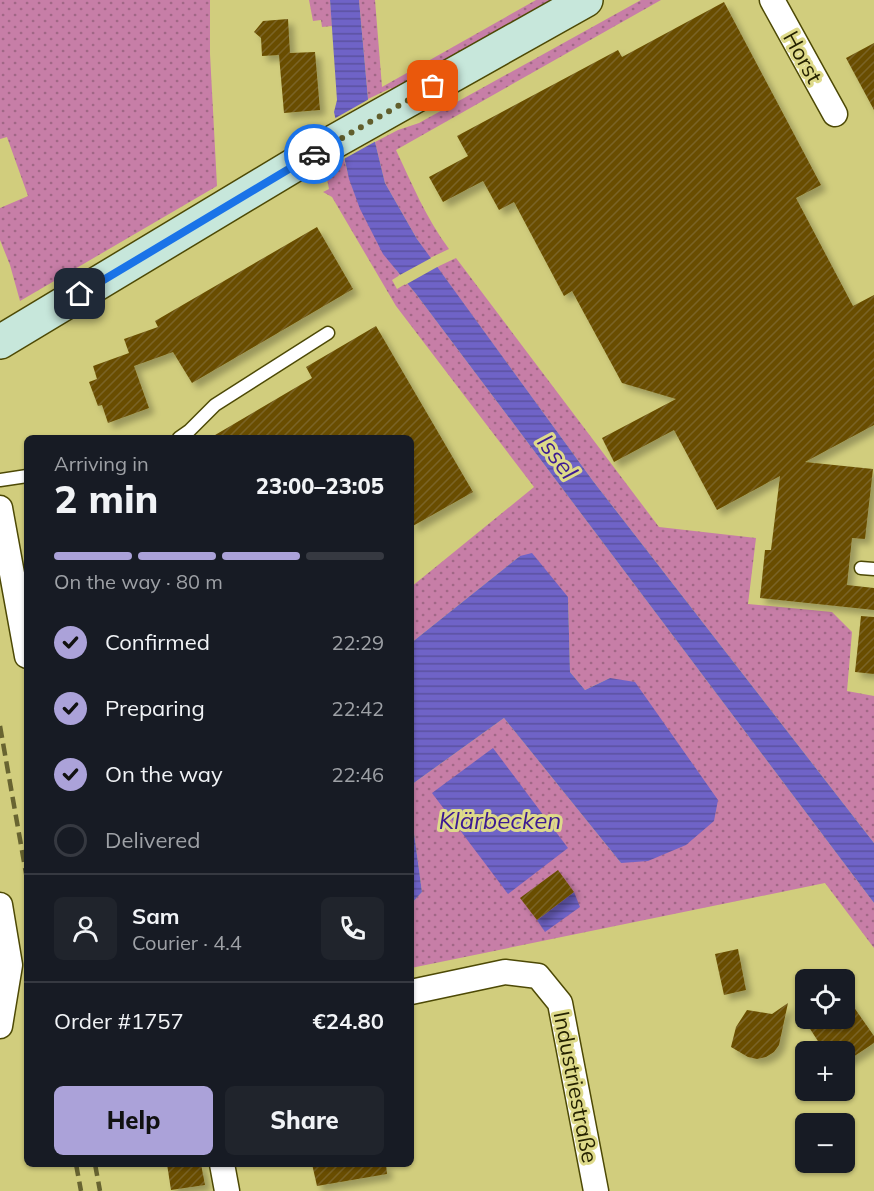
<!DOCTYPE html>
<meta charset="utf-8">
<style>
:root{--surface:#171b24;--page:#20242c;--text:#f1f3f6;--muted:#9ea1a6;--line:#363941;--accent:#aba2d9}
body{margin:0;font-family:Mulish,sans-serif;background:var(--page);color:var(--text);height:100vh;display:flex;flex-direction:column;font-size:22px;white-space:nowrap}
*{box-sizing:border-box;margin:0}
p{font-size:20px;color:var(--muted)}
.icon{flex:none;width:33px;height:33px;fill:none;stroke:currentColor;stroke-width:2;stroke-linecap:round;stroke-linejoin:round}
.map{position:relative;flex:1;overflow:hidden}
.drawer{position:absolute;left:24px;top:435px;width:390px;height:732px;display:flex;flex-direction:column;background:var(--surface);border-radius:9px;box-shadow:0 2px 4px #0004}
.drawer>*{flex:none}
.fabs{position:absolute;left:795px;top:969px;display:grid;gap:12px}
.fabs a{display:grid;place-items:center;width:60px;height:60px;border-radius:9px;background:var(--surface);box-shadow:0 2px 4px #0004;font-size:30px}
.pin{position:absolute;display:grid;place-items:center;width:51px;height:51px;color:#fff;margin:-26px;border-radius:12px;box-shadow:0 3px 9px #0006}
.courier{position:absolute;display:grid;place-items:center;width:60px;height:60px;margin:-30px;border:4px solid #1a73e8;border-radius:50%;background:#fff;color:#222;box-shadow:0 2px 8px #0007}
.summary em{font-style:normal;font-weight:800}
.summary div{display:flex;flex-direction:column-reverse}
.summary{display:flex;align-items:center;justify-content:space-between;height:102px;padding:0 30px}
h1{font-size:39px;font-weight:800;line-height:45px}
.bar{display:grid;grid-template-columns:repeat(4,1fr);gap:9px 6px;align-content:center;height:72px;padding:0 30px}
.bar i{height:8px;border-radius:4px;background:var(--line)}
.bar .current{background:var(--accent)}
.bar p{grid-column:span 4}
.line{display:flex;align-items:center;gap:15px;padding:0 30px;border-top:2px solid var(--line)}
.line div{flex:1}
.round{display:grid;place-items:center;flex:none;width:63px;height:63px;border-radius:9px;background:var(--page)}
ol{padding:0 30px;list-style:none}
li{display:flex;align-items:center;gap:18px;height:66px}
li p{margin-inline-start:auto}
li .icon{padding:6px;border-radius:50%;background:var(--accent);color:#111;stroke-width:4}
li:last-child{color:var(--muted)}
li i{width:33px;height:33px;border:3px solid var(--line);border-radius:50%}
.action{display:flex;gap:12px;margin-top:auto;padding:12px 30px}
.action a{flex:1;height:69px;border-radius:9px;background:var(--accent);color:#111;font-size:24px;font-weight:800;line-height:69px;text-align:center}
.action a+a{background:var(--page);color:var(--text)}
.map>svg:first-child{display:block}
</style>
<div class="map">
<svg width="874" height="1191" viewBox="0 0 874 1191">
<defs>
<pattern id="green-dots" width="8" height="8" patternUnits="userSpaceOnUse" patternTransform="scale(1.5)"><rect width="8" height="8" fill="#c77ea7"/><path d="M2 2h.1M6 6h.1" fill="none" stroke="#a16786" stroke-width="1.8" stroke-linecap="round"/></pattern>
<pattern id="water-rules" width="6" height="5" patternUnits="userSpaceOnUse" patternTransform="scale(1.5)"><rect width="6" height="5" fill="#6f63c7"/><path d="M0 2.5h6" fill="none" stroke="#5b519f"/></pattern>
<pattern id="building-hatch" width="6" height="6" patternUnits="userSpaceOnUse" patternTransform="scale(1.5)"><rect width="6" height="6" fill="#694e01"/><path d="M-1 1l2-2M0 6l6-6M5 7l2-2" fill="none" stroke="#7a6425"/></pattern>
<filter id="shadow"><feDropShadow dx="5.5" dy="5.5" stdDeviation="3" flood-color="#0004"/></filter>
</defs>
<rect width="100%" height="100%" fill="#d1cd7d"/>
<g fill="url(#green-dots)">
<path d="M 0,0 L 210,0 L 210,54 L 217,186 L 20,301 L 10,265 L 0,240 L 0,208 L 28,196 L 7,137 L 0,139 Z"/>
<path d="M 309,0 L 330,0 L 332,26 L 322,27 L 321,20 L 313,21 Z"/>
<path d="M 359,0 L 375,0 L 382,87 L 536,0 L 560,0 L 392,95 L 391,88 L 368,99 Z"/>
<path d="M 641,0 L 661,0 L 396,150 C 412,184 426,218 449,249 L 430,258 L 417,239 L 385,183 L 375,142 L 398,130 L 419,123 Z"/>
<path d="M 344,159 C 353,198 375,243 400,275 L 392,280 L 397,289 L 407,283 L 416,294 L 874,903 L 874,948 L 825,883 L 411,968 L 411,904 L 422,892 L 411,811 L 411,785 L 504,718 L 621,863 L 610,678 L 585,690 L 570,672 L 568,597 L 520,556 L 411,643 L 411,587 L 534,487 L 396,306 L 332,197 L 323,192 L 329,189 L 325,169 Z"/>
<path d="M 456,258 L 659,527 L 756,538 L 748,604 L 832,612 L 852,632 L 847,691 L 874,696 L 874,843 L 593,481 L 437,267 Z"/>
</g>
<g fill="url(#water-rules)">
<path d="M 330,0 L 359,0 L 368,99 L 375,142 L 385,183 L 417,239 L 593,481 L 874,843 L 874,903 L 416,294 L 383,254 L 360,209 L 349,179 L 334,112 L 337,100 Z"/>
<path d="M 532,553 L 568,597 L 570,672 L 585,690 L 610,678 L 635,682 L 718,800 L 714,821 L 686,845 L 648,861 L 621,863 L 504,718 L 411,785 L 411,643 L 520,556 Z"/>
<path d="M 493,748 L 568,848 L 508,894 L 432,793 Z"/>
<path d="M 411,811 L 422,892 L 411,904 Z"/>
<path d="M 574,892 L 580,907 L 545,932 L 537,920 Z"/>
</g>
<g fill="#d1cd7d">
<path d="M 371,98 L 378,140 L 342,160 L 332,120 Z"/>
<path d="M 433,257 L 439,266 L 405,285 L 398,276 Z"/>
</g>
<g fill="url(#building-hatch)" filter="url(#shadow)">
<path d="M 724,2 L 821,185 L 796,198 L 853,306 L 874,295 L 874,425 L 805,462 L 873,469 L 865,539 L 852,538 L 847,585 L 874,588 L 874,610 L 760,598 L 765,550 L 771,550 L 780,476 L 717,510 L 674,430 L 614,462 L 602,438 L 676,399 L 622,383 L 572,291 L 564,296 L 514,202 L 499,210 L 483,181 L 443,202 L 429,177 L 468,156 L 457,136 L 618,50 L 622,57 Z"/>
<path d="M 288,19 L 290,53 L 315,52 L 320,110 L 284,113 L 279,55 L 262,56 L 261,38 L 254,32 L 263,21 Z"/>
<path d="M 874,43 L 874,110 L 846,58 Z"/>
<path d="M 317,227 L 353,289 L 192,383 L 173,352 L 134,366 L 149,408 L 108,423 L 102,405 L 98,406 L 89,382 L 97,379 L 93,366 L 129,353 L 124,339 L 158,327 L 155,321 Z"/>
<path d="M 376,326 L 473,492 L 411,527 L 411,438 L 210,438 L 312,378 L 306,367 Z"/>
<path d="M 861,616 L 874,617 L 874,674 L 855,672 Z"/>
<path d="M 558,870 L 574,892 L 537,920 L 520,898 Z"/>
<path d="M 738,949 L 746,990 L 724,995 L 715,954 Z"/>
<path d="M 844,993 L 874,1036 L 874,1043 L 844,1063 L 844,1052 L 825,1052 L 803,1018 L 844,1018 Z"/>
<path d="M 788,1003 L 779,1045 L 774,1052 L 766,1057 L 757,1059 L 748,1057 L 731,1047 L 736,1027 L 747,1010 L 772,1014 Z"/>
<path d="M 167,1164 L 201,1164 L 205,1185 L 171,1190 Z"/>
<path d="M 312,1164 L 386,1164 L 387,1174 L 317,1186 Z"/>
</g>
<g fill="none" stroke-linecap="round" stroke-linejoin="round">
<defs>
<g id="service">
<path d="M 179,438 L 189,431 L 215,405 L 328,333"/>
<path d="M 0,480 L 27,476"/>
<path d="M 861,568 L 874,569"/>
</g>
<g id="minor">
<path d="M 772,0 L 835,114"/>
<path d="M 0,508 L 27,656"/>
<path d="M 0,905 L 10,965 L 0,1026"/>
<path d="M 411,992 L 505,972 L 538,976 L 560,1003 L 596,1191"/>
<path d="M 222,1164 L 227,1191"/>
</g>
<path id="secondary" d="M 0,342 L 321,149 L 586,0"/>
</defs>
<use href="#service" stroke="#4d4905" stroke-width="15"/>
<use href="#minor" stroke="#4d4905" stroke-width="27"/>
<use href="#secondary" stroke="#4d4905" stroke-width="36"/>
<use href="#service" stroke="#fff" stroke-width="12"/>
<use href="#minor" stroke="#fff" stroke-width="24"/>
<use href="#secondary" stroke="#c7e7db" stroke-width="33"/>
<g stroke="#686431" stroke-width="4.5" stroke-dasharray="12 6" stroke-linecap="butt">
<path d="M 0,726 L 27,879"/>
<path d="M 76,1164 L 81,1191"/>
<path d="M 95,1164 L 100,1191"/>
</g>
</g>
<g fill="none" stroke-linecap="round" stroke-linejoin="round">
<path stroke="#615e2c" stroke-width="6" stroke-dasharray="0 10.8" d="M 314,154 L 433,86"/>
<path stroke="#1a73e8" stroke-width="8" d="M 80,294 L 314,154"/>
</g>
<g text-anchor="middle" stroke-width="6" stroke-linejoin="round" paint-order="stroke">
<g font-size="22" fill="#252201" stroke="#deda8a">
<text transform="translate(803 57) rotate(61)" y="8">Horst</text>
<text transform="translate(576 1087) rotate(79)" y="8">Industriestraße</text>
</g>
<g font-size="24" font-style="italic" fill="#3c1a93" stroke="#deda8a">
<text transform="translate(557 457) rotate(53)" y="8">Issel</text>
<text x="500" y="829">Klärbecken</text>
</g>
</g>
</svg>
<div class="fabs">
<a><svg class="icon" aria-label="locate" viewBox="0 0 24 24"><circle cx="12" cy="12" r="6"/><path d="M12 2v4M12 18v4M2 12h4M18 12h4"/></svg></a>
<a>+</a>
<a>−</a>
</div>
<div class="pin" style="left:433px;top:86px;background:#ea580c"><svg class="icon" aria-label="bag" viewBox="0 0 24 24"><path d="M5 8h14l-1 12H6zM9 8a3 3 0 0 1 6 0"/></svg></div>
<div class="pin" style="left:80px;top:294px;background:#1f2937"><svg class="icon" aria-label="home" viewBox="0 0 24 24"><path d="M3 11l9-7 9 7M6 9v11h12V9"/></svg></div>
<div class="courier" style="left:314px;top:154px"><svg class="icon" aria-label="car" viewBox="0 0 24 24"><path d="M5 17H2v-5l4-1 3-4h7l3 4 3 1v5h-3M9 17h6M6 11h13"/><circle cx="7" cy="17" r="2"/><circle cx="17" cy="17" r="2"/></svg></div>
<section class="drawer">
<div class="summary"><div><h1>2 min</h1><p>Arriving in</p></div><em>23:00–23:05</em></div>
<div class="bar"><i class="current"></i><i class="current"></i><i class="current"></i><i></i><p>On the way · 80 m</p></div>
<ol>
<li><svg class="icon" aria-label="check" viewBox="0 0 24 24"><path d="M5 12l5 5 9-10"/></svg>Confirmed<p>22:29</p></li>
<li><svg class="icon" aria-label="check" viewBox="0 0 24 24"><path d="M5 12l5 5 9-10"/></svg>Preparing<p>22:42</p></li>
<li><svg class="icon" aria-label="check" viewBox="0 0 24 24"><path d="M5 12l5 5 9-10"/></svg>On the way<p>22:46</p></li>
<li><i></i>Delivered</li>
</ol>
<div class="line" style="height:108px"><a class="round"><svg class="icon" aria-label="person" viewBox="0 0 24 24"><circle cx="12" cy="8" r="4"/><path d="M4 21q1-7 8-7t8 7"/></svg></a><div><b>Sam</b><p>Courier · 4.4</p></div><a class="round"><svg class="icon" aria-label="phone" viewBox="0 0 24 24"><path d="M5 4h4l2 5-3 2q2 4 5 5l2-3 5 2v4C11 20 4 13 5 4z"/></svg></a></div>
<div class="line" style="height:78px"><div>Order #1757</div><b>€24.80</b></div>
<div class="action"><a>Help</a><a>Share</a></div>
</section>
</div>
